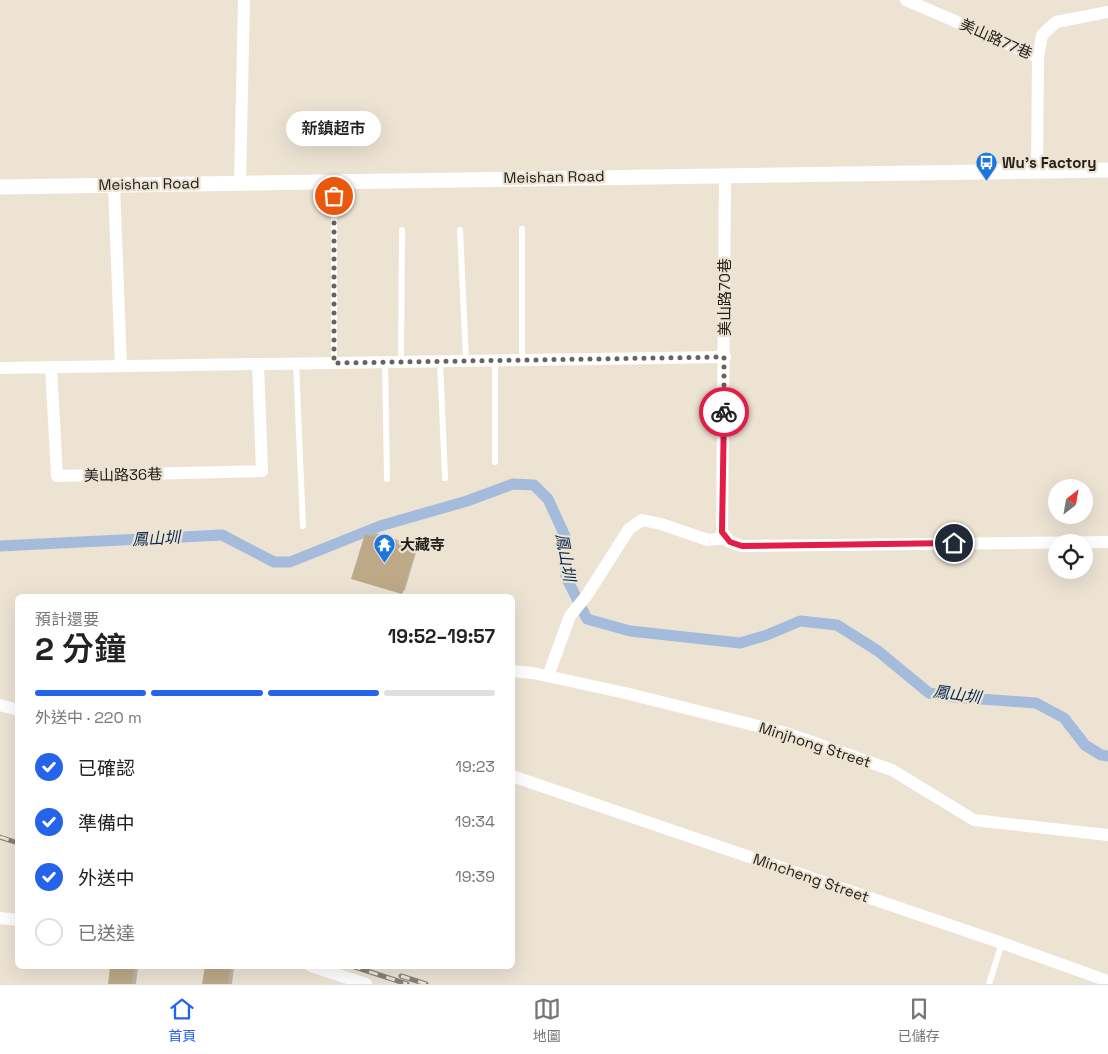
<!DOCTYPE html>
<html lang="zh-TW">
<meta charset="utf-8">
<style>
:root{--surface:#fff;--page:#f2f2f2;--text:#222;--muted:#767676;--line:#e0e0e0;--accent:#2563eb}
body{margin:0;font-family:"Space Grotesk","Noto Sans TC",sans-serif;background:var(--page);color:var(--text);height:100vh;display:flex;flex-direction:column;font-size:19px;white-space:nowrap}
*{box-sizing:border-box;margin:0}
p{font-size:16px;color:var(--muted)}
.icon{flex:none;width:28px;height:28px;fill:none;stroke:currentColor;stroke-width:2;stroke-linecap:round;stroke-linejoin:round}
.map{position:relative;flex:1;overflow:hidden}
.drawer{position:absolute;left:15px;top:594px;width:500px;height:375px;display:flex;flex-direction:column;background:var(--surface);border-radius:8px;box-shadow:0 5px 20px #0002}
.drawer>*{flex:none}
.needle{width:32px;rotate:31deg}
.buttons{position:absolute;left:1048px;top:479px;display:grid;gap:10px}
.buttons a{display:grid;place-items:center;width:45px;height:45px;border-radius:50%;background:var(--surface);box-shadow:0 5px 20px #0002;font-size:25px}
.pin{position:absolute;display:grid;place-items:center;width:42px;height:42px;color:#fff;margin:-21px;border:2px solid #fff;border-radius:50%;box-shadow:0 1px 5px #0007}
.courier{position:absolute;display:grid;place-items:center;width:50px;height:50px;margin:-25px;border:4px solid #e11d48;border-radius:50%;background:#fff;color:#222;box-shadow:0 1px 6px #0007}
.bubble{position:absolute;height:35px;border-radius:18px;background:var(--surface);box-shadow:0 5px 20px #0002;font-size:16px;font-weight:600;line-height:35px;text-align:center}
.headline em{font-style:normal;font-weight:600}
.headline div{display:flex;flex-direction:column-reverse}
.headline{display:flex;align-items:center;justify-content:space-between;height:85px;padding:0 20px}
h1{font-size:32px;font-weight:600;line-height:38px}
.bar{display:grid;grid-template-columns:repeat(4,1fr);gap:8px 5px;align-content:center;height:60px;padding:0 20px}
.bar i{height:6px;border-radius:4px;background:var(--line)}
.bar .current{background:var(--accent)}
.bar p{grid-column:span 4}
ol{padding:0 20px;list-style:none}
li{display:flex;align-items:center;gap:15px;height:55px}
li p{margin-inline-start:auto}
li .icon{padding:5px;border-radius:50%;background:var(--accent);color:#fff;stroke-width:4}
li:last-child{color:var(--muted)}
li i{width:28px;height:28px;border:2px solid var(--line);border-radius:50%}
.dock{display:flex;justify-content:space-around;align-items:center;height:70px;border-top:1px solid var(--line);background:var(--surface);font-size:14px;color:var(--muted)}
.dock a{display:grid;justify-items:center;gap:2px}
.dock .current{color:var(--accent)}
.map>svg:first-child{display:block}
</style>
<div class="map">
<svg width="1108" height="984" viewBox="0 0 1108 984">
<rect width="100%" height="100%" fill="#ece3d3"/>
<g fill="#0003">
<path d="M 369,531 L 418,546 L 405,590 L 402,593 L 353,578 L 366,534 Z"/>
<path d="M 111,966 L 138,966 L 136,984 L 109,984 Z"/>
<path d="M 206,966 L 234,966 L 232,984 L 203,984 Z"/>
</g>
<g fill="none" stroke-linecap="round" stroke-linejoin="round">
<path stroke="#a4bbdb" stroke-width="11" d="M 0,546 L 222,535 L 274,562 L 290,562 L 380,526 L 467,501 L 513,484 L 534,485 L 548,499 L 565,536 L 566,577 L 587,619 L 630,631 L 740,643 L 767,635 L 800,621 L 837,625 L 878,651 L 929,693 L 954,697 L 1036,703 L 1064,718 L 1085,745 L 1101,755 L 1108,756"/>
</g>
<g fill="#bda987">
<path d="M 365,534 L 416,549 L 402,594 L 351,579 Z"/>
<path d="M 110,966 L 134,966 L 132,984 L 108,984 Z"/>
<path d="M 205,966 L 231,966 L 228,984 L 202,984 Z"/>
</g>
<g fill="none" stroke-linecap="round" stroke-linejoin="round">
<g stroke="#fff" stroke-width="6">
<path d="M 334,182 L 334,363"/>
<path d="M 522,229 L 522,360"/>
<path d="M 460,230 L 466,360"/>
<path d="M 401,361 L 402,230"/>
<path d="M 440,361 L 445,478"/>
<path d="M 385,362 L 387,479"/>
<path d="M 296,363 L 303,526"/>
<path d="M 495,462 L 495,360"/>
<path d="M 989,984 L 1002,943"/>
</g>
<g stroke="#fff" stroke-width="12">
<path d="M 906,0 L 1038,57 L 1037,170"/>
<path d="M 1038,57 L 1042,35 L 1056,22 L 1108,12"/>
<path d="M 725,175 L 722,532 L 730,542 L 742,546 L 1108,542"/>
<path d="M 240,182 L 244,0"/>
<path d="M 114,185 L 121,366"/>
<path d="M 51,367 L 57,476 L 262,471 L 258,364"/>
<path d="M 0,368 L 725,357"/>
<path d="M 512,671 L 533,673 L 625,693 L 786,733 L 892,770 L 974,820 L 1108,835"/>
<path d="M 548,676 L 570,616 L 587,595 L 629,529 L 642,520 L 661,524 L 708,540 L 727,538"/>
<path d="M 0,705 L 18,710"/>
<path d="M 512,776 L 1002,943 L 1108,981"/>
<path d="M 0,918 L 18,920"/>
<path d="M 311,966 L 366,984"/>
</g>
<path stroke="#fff" stroke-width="15" d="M 0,187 L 1108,170"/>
<defs>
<g id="rail">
<path d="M 0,837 L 18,843"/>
<path d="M 352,966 L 407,984"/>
<path d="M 401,976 L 426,984"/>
</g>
</defs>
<use href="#rail" stroke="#868075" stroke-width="5"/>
<use href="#rail" stroke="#ece3d3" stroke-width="3" stroke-dasharray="9" stroke-linecap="butt"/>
</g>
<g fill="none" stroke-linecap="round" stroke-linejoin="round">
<path stroke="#69645b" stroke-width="5" stroke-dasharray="0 9" d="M 334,196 L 334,363 L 724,357 L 724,412"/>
<path stroke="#e11d48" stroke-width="6" d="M 724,412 L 722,532 L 730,542 L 742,546 L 954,543"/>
</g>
<defs>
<symbol id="bus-pin" viewBox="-11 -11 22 30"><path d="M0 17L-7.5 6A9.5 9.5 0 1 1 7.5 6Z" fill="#1a77e1" stroke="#ece3d3"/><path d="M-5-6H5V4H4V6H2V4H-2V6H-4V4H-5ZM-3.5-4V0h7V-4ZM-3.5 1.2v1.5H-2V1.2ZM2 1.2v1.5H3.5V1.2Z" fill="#fff"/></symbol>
<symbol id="temple-pin" viewBox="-11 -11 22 30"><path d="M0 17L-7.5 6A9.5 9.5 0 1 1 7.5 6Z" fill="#1a77e1" stroke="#ece3d3"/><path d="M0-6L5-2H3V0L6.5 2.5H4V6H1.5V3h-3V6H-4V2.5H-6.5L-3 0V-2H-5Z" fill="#fff"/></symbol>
</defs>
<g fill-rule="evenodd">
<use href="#bus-pin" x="974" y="150" width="25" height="34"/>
<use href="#temple-pin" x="372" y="532" width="25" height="34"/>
</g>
<g text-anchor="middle" stroke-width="4.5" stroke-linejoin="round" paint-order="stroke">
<g font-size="15" fill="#23201a" stroke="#ece3d3">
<text transform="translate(996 39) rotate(24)" y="5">美山路77巷</text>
<text transform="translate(554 177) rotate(-1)" y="5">Meishan Road</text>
<text transform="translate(149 184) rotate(-1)" y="5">Meishan Road</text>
<text transform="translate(725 297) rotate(-90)" y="5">美山路70巷</text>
<text transform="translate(123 475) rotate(-1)" y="5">美山路36巷</text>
<text transform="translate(815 745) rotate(18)" y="5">Minjhong Street</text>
<text transform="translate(811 878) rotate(19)" y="5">Mincheng Street</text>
</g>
<g font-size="15" font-weight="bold" fill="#23201a" stroke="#ece3d3" text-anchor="start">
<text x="1002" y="168">Wu's Factory</text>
<text x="400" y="550">大藏寺</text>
</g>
<g font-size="16" font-style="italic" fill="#072850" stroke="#ece3d3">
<text transform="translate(156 538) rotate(-3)" y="6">鳳山圳</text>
<text transform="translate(566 557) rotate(80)" y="6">鳳山圳</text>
<text transform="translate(957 694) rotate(8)" y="6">鳳山圳</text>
</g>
</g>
</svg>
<div class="buttons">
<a><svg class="needle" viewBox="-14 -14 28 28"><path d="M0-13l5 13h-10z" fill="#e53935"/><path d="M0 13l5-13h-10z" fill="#767676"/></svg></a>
<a><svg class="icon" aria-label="locate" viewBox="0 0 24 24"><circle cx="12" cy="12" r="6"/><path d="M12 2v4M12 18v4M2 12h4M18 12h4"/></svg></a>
</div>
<div class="pin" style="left:334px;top:196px;background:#ea580c"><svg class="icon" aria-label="bag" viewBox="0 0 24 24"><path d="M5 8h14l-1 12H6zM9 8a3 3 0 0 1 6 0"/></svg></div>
<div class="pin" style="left:954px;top:543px;background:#1f2937"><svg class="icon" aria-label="home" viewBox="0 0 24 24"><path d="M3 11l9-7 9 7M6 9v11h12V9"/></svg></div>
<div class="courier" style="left:724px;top:412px"><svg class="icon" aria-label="bike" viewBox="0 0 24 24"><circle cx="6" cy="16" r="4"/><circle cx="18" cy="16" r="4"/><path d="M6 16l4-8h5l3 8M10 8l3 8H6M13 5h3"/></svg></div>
<div class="bubble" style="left:286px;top:111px;width:95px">新鎮超市</div>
<section class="drawer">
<div class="headline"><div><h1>2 分鐘</h1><p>預計還要</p></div><em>19:52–19:57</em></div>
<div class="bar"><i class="current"></i><i class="current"></i><i class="current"></i><i></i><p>外送中 · 220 m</p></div>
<ol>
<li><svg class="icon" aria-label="check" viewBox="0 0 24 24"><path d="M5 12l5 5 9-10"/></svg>已確認<p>19:23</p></li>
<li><svg class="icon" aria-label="check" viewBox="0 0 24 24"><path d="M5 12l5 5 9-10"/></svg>準備中<p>19:34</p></li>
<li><svg class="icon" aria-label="check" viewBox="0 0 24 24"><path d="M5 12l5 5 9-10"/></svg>外送中<p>19:39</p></li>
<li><i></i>已送達</li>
</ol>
</section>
</div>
<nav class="dock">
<a class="current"><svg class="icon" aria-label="home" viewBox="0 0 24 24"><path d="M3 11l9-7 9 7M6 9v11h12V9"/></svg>首頁</a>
<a><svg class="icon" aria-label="map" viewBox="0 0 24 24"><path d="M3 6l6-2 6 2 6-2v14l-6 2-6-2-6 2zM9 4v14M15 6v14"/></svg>地圖</a>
<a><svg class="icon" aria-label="saved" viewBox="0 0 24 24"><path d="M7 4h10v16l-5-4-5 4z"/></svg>已儲存</a>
</nav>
